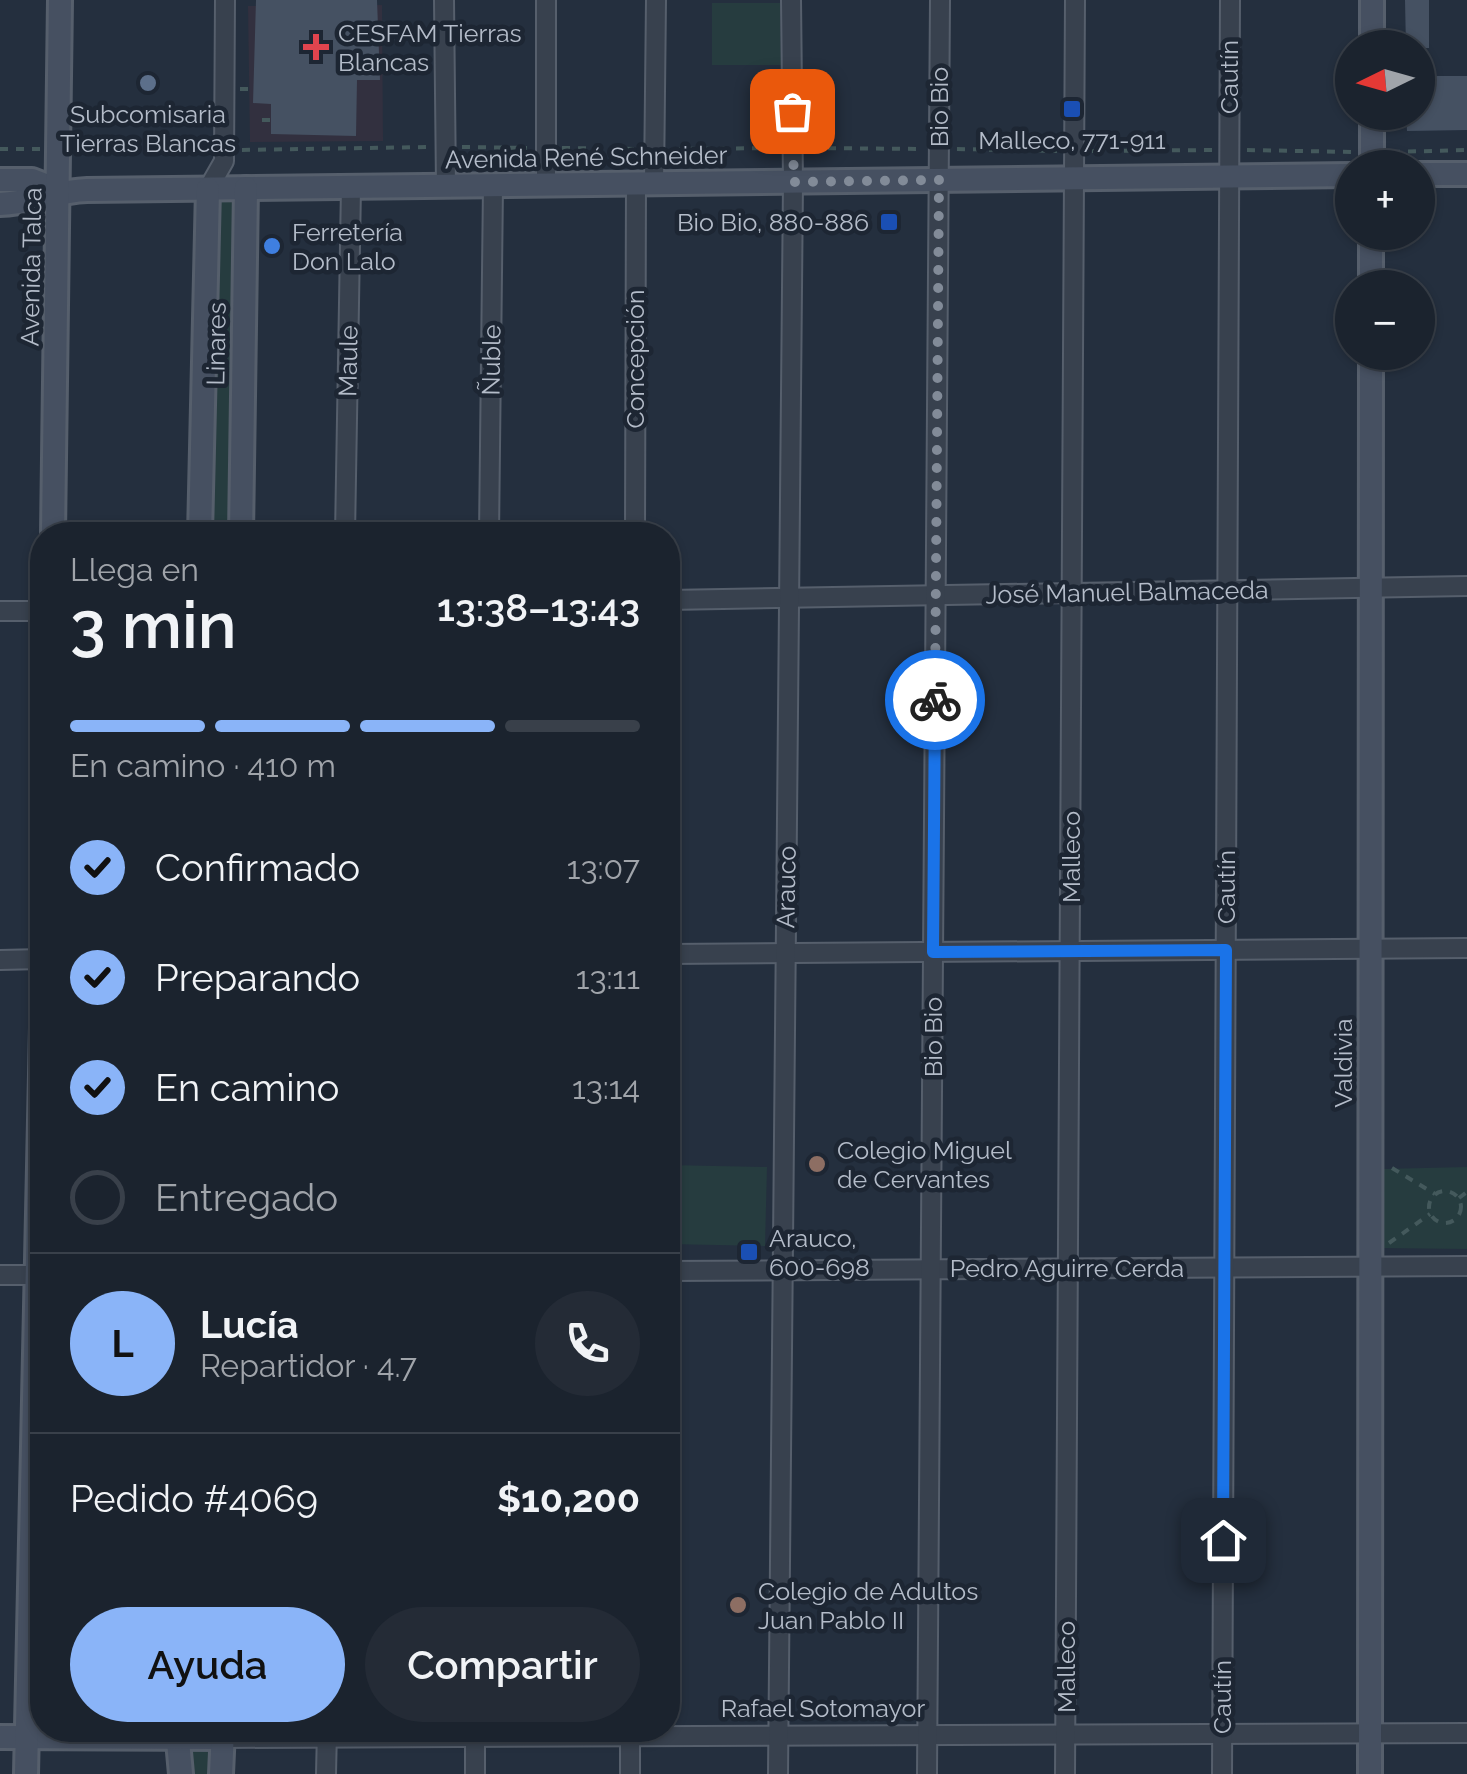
<!DOCTYPE html>
<html lang="es">
<meta charset="utf-8">
<style>
:root{--surface:#1b232e;--page:#242b36;--text:#f1f3f6;--muted:#a0a4aa;--line:#39404a;--accent:#8ab4f8}
body{margin:0;font-family:Raleway,sans-serif;background:var(--page);color:var(--text);height:100vh;display:flex;flex-direction:column;font-size:38px;white-space:nowrap}
*{box-sizing:border-box;margin:0}
p{font-size:32px;color:var(--muted)}
.icon{flex:none;width:55px;height:55px;fill:none;stroke:currentColor;stroke-width:2;stroke-linecap:round;stroke-linejoin:round}
.map{position:relative;flex:1;overflow:hidden}
.drawer{position:absolute;left:30px;top:522px;width:650px;height:1220px;display:flex;flex-direction:column;background:var(--surface);border-radius:40px;box-shadow:0 2px 8px #0004,0 0 0 2px var(--line)}
.drawer>*{flex:none}
.needle{width:65px;rotate:265deg}
.fabs{position:absolute;left:1335px;top:30px;display:grid;gap:20px}
.fabs a{display:grid;place-items:center;width:100px;height:100px;border-radius:50%;background:var(--surface);box-shadow:0 2px 8px #0004,0 0 0 2px var(--line);font-size:50px}
.pin{position:absolute;display:grid;place-items:center;width:85px;height:85px;color:#fff;margin:-42px;border-radius:20px;box-shadow:0 5px 15px #0006}
.courier{position:absolute;display:grid;place-items:center;width:100px;height:100px;margin:-50px;border:8px solid #1a73e8;border-radius:50%;background:#fff;color:#222;box-shadow:0 2px 12px #0007}
.summary em{font-style:normal;font-weight:600}
.summary div{display:flex;flex-direction:column-reverse}
.summary{display:flex;align-items:center;justify-content:space-between;height:170px;padding:0 40px}
h1{font-size:65px;font-weight:600;line-height:75px}
.bar{display:grid;grid-template-columns:repeat(4,1fr);gap:15px 10px;align-content:center;height:120px;padding:0 40px}
.bar i{height:12px;border-radius:8px;background:var(--line)}
.bar .on{background:var(--accent)}
.bar p{grid-column:span 4}
.line{display:flex;align-items:center;gap:25px;padding:0 40px;border-top:2px solid var(--line)}
.line div{flex:1}
.round{display:grid;place-items:center;flex:none;width:105px;height:105px;border-radius:52px;background:var(--page)}
ol{padding:0 40px;list-style:none}
li{display:flex;align-items:center;gap:30px;height:110px}
li p{margin-inline-start:auto}
li .icon{padding:10px;border-radius:50%;background:var(--accent);color:#111;stroke-width:4}
li:last-child{color:var(--muted)}
li i{width:55px;height:55px;border:5px solid var(--line);border-radius:50%}
.button{display:flex;gap:20px;margin-top:auto;padding:20px 40px}
.button a{flex:1;height:115px;border-radius:60px;background:var(--accent);color:#111;font-size:40px;font-weight:600;line-height:115px;text-align:center}
.button a+a{background:var(--page);color:var(--text)}
.map>svg:first-child{display:block}
</style>
<div class="map">
<svg width="1467" height="1774" viewBox="0 0 1467 1774">
<rect width="100%" height="100%" fill="#242f3e"/>
<path fill="#32303f" d="M 382,5 L 383,141 L 250,142 L 248,6 Z"/>
<g fill="#263c3f">
<path d="M 712,3 L 780,3 L 781,65 L 712,65 Z"/>
<path d="M 214,202 L 237,202 L 232,535 L 209,535 Z"/>
<path d="M 668,1165 L 767,1167 L 765,1246 L 668,1244 Z"/>
<path d="M 1467,1167 L 1467,1249 L 1381,1248 L 1382,1169 Z"/>
<path d="M 190,1730 L 215,1730 L 209,1774 L 193,1774 Z"/>
</g>
<g fill="#455162">
<path d="M 256,0 L 377,0 L 380,80 L 357,80 L 356,136 L 271,134 L 271,104 L 253,103 Z"/>
<path d="M 1405,0 L 1429,0 L 1429,48 L 1406,48 Z"/>
<path d="M 1418,76 L 1467,76 L 1467,130 L 1407,131 L 1406,112 L 1418,112 Z"/>
</g>
<g fill="none" stroke-linecap="round" stroke-linejoin="round">
<defs>
<g id="street">
<path d="M 444,0 L 446,186"/>
<path d="M 546,0 L 546,185"/>
<path d="M 654,183 L 656,0"/>
<path d="M 208,189 L 224,161 L 225,0"/>
<path d="M 345,535 L 351,187"/>
<path d="M 489,535 L 493,185"/>
<path d="M 635,535 L 636,183"/>
<path d="M 668,600 L 1467,586"/>
<path d="M 0,611 L 42,611"/>
<path d="M 668,954 L 1467,948"/>
<path d="M 0,960 L 42,959"/>
<path d="M 668,1271 L 1467,1266"/>
<path d="M 0,1275 L 42,1275"/>
<path d="M 223,1738 L 1467,1733"/>
<path d="M 326,1774 L 327,1730"/>
<path d="M 475,1774 L 475,1730"/>
<path d="M 630,1774 L 630,1730"/>
<path d="M 778,1774 L 793,182 L 791,0"/>
<path d="M 927,1774 L 940,0"/>
<path d="M 1065,1774 L 1075,0"/>
<path d="M 1222,1774 L 1230,0"/>
</g>
<g id="secondary">
<path d="M 1372,48 L 1372,0"/>
<path d="M 1372,168 L 1372,112"/>
<path d="M 1418,174 L 1467,174"/>
<path d="M 0,180 L 32,180 L 60,191"/>
<path d="M 0,204 C 31,203 56,191 87,190 L 1352,175"/>
<path d="M 1371,288 L 1371,232"/>
<path d="M 53,535 L 60,0"/>
<path d="M 200,535 L 208,189"/>
<path d="M 241,535 L 246,188"/>
<path d="M 177,1730 L 181,1774"/>
<path d="M 0,1737 L 223,1738"/>
<path d="M 26,1774 L 42,1027"/>
<path d="M 221,1774 L 223,1730"/>
<path d="M 1370,1774 L 1371,352"/>
</g>
</defs>
<use href="#street" stroke="#565f6c" stroke-width="22"/>
<use href="#secondary" stroke="#565f6c" stroke-width="28"/>
<g stroke="#44595c" stroke-width="4" stroke-dasharray="8 8" stroke-linecap="butt">
<path d="M 240,89 L 253,89"/>
<path d="M 262,120 L 271,120"/>
<path d="M 462,147 L 527,148"/>
<path d="M 562,148 L 637,149"/>
<path d="M 812,148 L 922,149"/>
<path d="M 0,149 L 41,149"/>
<path d="M 672,149 L 777,148"/>
<path d="M 957,149 L 1057,151"/>
<path d="M 242,150 L 427,147"/>
<path d="M 1247,150 L 1352,152"/>
<path d="M 1092,151 L 1212,150"/>
<path d="M 1392,152 L 1467,150"/>
<path d="M 1392,1168 L 1435,1194"/>
<circle cx="1445" cy="1207" r="16"/>
<path d="M 1459,1198 L 1467,1192"/>
<path d="M 1389,1243 L 1430,1214"/>
</g>
<use href="#street" stroke="#38414e" stroke-width="18"/>
<use href="#secondary" stroke="#465061" stroke-width="22"/>
</g>
<g fill="none" stroke-linecap="round" stroke-linejoin="round">
<path stroke="#828b98" stroke-width="10" stroke-dasharray="0 18" d="M 792,111 L 794,182 L 939,180 L 935,700"/>
<path stroke="#1a73e8" stroke-width="12" d="M 935,700 L 933,952 L 1226,950 L 1223,1540"/>
</g>
<path fill="#e0444e" stroke="#1d2633" stroke-width="4" d="M311 32h10v10h10v10h-10v10h-10v-10h-10v-10h10z"/>
<circle fill="#5c6f8a" stroke="#1d2633" stroke-width="4" cx="148" cy="83" r="10"/>
<g fill="#1a4fb4" stroke="#1d2633" stroke-width="4">
<rect x="1062" y="99" width="20" height="20" rx="5"/>
<rect x="879" y="212" width="20" height="20" rx="5"/>
<rect x="739" y="1242" width="20" height="20" rx="5"/>
</g>
<circle fill="#3f7fe0" stroke="#1d2633" stroke-width="4" cx="272" cy="246" r="10"/>
<g fill="#8d6e63" stroke="#1d2633" stroke-width="4">
<circle cx="817" cy="1164" r="10"/>
<circle cx="738" cy="1605" r="10"/>
</g>
<g text-anchor="middle" stroke-width="9" stroke-linejoin="round" paint-order="stroke">
<g font-size="25" fill="#b4bcc9" stroke="#1d2633" text-anchor="start">
<text x="338" y="42">CESFAM Tierras<tspan x="338" dy="29">Blancas</tspan></text>
<text x="148" y="123" text-anchor="middle">Subcomisaria<tspan x="148" dy="29">Tierras Blancas</tspan></text>
<text x="1072" y="149" text-anchor="middle">Malleco, 771-911</text>
<text x="869" y="231" text-anchor="end">Bio Bio, 880-886</text>
<text x="292" y="241">Ferretería<tspan x="292" dy="29">Don Lalo</tspan></text>
<text x="837" y="1159">Colegio Miguel<tspan x="837" dy="29">de Cervantes</tspan></text>
<text x="769" y="1247">Arauco,<tspan x="769" dy="29">600-698</tspan></text>
<text x="758" y="1600">Colegio de Adultos<tspan x="758" dy="29">Juan Pablo II</tspan></text>
</g>
<g font-size="25" fill="#b4bcc9" stroke="#1d2633">
<text transform="translate(1229 77) rotate(-90)" y="9">Cautín</text>
<text transform="translate(939 107) rotate(-90)" y="9">Bio Bio</text>
<text transform="translate(586 157) rotate(-1)" y="9">Avenida René Schneider</text>
<text transform="translate(31 267) rotate(-89)" y="9">Avenida Talca</text>
<text transform="translate(216 344) rotate(-89)" y="9">Linares</text>
<text transform="translate(635 359) rotate(-90)" y="9">Concepción</text>
<text transform="translate(491 360) rotate(-89)" y="9">Ñuble</text>
<text transform="translate(348 361) rotate(-89)" y="9">Maule</text>
<text transform="translate(1127 592) rotate(-1)" y="9">José Manuel Balmaceda</text>
<text transform="translate(1071 857) rotate(-90)" y="9">Malleco</text>
<text transform="translate(786 887) rotate(-89)" y="9">Arauco</text>
<text transform="translate(1226 887) rotate(-90)" y="9">Cautín</text>
<text transform="translate(933 1037) rotate(-90)" y="9">Bio Bio</text>
<text transform="translate(1343 1063) rotate(-90)" y="9">Valdivia</text>
<text x="1067" y="1277">Pedro Aguirre Cerda</text>
<text transform="translate(1066 1667) rotate(-90)" y="9">Malleco</text>
<text transform="translate(1222 1697) rotate(-90)" y="9">Cautín</text>
<text x="823" y="1717">Rafael Sotomayor</text>
</g>
</g>
</svg>
<div class="fabs">
<a><svg class="needle" viewBox="-14 -14 28 28"><path d="M0-13l5 13h-10z" fill="#e53935"/><path d="M0 13l5-13h-10z" fill="#a0a4aa"/></svg></a>
<a>+</a>
<a>−</a>
</div>
<div class="pin" style="left:792px;top:111px;background:#ea580c"><svg class="icon" aria-label="bag" viewBox="0 0 24 24"><path d="M5 8h14l-1 12H6zM9 8a3 3 0 0 1 6 0"/></svg></div>
<div class="pin" style="left:1223px;top:1540px;background:#1f2937"><svg class="icon" aria-label="home" viewBox="0 0 24 24"><path d="M3 11l9-7 9 7M6 9v11h12V9"/></svg></div>
<div class="courier" style="left:935px;top:700px"><svg class="icon" aria-label="bike" viewBox="0 0 24 24"><circle cx="6" cy="16" r="4"/><circle cx="18" cy="16" r="4"/><path d="M6 16l4-8h5l3 8M10 8l3 8H6M13 5h3"/></svg></div>
<section class="drawer">
<div class="summary"><div><h1>3 min</h1><p>Llega en</p></div><em>13:38–13:43</em></div>
<div class="bar"><i class="on"></i><i class="on"></i><i class="on"></i><i></i><p>En camino · 410 m</p></div>
<ol>
<li><svg class="icon" aria-label="check" viewBox="0 0 24 24"><path d="M5 12l5 5 9-10"/></svg>Confirmado<p>13:07</p></li>
<li><svg class="icon" aria-label="check" viewBox="0 0 24 24"><path d="M5 12l5 5 9-10"/></svg>Preparando<p>13:11</p></li>
<li><svg class="icon" aria-label="check" viewBox="0 0 24 24"><path d="M5 12l5 5 9-10"/></svg>En camino<p>13:14</p></li>
<li><i></i>Entregado</li>
</ol>
<div class="line" style="height:180px"><b class="round" style="background:var(--accent);color:#111">L</b><div><b>Lucía</b><p>Repartidor · 4.7</p></div><a class="round"><svg class="icon" aria-label="phone" viewBox="0 0 24 24"><path d="M5 4h4l2 5-3 2q2 4 5 5l2-3 5 2v4C11 20 4 13 5 4z"/></svg></a></div>
<div class="line" style="height:130px"><div>Pedido #4069</div><b>$10,200</b></div>
<div class="button"><a>Ayuda</a><a>Compartir</a></div>
</section>
</div>
